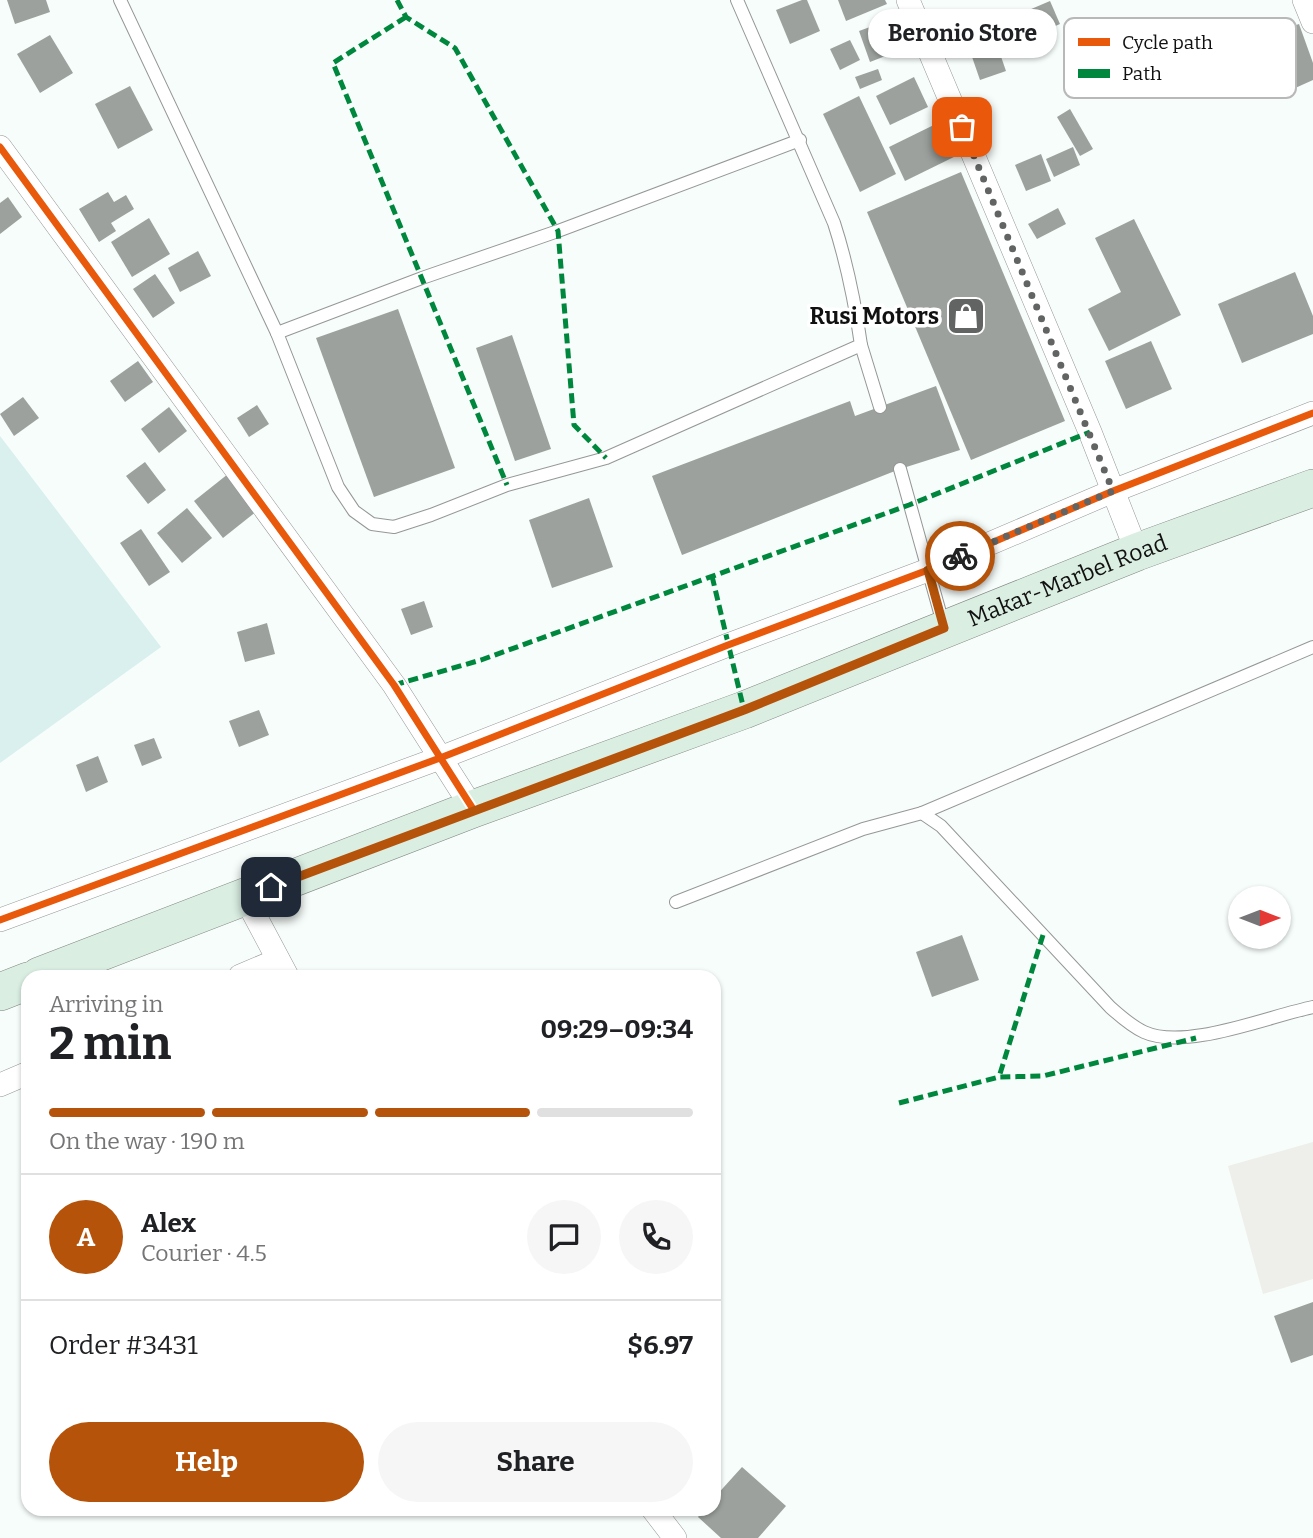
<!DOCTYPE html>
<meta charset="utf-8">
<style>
:root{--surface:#fff;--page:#f6f6f6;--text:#202124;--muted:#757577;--line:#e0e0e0;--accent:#b45309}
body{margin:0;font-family:Bitter,serif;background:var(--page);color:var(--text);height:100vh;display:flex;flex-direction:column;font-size:26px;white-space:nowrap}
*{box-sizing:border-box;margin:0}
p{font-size:23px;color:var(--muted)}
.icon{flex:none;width:38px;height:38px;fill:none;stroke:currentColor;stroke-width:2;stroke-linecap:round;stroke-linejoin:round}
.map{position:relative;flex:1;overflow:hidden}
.details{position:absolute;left:21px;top:970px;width:700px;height:546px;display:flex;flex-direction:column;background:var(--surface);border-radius:21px;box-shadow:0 2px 5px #0004}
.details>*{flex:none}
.needle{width:46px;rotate:90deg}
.buttons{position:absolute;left:1228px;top:886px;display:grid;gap:14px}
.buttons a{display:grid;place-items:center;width:63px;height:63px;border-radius:50%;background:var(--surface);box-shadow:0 2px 5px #0004;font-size:35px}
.pin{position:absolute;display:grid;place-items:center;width:60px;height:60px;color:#fff;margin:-30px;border-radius:14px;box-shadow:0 4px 10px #0006}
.courier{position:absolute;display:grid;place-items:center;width:70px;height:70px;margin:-35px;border:5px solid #b45309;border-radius:50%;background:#fff;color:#222;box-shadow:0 2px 9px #0007}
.bubble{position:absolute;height:49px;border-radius:24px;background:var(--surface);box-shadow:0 2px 5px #0004;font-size:23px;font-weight:700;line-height:49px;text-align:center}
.summary em{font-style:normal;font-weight:700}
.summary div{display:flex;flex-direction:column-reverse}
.summary{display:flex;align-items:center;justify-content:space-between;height:119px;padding:0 28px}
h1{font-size:46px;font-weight:700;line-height:52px}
.bar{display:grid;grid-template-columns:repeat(4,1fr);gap:10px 7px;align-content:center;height:84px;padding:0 28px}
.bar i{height:9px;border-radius:5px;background:var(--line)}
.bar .on{background:var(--accent)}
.bar p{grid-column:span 4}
.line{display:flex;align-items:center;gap:18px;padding:0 28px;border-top:2px solid var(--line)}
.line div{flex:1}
.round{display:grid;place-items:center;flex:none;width:74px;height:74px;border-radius:37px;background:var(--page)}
.action{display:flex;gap:14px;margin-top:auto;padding:14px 28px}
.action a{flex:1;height:80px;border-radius:42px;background:var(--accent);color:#fff;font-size:28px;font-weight:700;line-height:80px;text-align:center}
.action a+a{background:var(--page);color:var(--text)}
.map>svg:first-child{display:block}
</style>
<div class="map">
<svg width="1313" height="1538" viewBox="0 0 1313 1538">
<rect width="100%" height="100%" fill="#f7fdfa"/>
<path fill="#eeeeea" d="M 1313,1142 L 1313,1279 L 1263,1294 L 1228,1166 Z"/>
<path fill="#d9f0ee" d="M 0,436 L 161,647 L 0,763 Z"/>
<g fill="#9ca19d">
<path d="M 7,0 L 46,0 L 50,12 L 15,24 Z"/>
<path d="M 802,0 L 807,0 L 820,31 L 790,44 L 776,10 Z"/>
<path d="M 838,0 L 885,0 L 887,4 L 846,21 Z"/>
<path d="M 1050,1 L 1060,24 L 1025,39 L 1015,16 Z"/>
<path d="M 900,16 L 911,46 L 870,62 L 859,31 Z"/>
<path d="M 1299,24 L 1313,63 L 1313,80 L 1273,98 L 1253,40 Z"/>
<path d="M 50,35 L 73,73 L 40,93 L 17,54 Z"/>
<path d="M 850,40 L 860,60 L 840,70 L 830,49 Z"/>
<path d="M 997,45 L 1006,71 L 980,80 L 971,54 Z"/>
<path d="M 878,69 L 882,80 L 860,89 L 855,77 Z"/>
<path d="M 914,77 L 928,107 L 890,125 L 876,96 Z"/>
<path d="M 130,86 L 153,130 L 118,149 L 95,104 Z"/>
<path d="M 859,96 L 896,174 L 860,192 L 823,114 Z"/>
<path d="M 1070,109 L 1093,149 L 1080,156 L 1057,117 Z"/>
<path d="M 944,120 L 960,154 L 905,181 L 889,147 Z"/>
<path d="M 1073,147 L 1080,165 L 1054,177 L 1046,159 Z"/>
<path d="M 1041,154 L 1051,181 L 1026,191 L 1015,165 Z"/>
<path d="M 961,172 L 1065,421 L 971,460 L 867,212 Z"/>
<path d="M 108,192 L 114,202 L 126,195 L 134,209 L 111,223 L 116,231 L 99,242 L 79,209 Z"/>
<path d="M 8,197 L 22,217 L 0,234 L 0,203 Z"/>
<path d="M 1058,208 L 1066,224 L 1037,239 L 1028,224 Z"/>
<path d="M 149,218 L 170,254 L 132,277 L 111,242 Z"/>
<path d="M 1134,219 L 1181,315 L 1109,351 L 1088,309 L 1121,292 L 1095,238 Z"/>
<path d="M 198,251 L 211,276 L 180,292 L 168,268 Z"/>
<path d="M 1295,272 L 1313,316 L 1313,334 L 1242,363 L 1218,304 Z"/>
<path d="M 155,274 L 175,303 L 153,318 L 133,289 Z"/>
<path d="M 398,309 L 455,468 L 374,497 L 316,338 Z"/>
<path d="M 512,335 L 551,449 L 515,461 L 476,348 Z"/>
<path d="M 1151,341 L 1172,389 L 1126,409 L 1105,361 Z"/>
<path d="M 138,361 L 153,382 L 125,402 L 110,381 Z"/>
<path d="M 936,386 L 960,450 L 900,469 L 682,555 L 652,476 L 850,401 L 855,416 Z"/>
<path d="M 23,397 L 39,418 L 14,436 L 0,414 Z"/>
<path d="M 257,405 L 269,424 L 249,437 L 237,418 Z"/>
<path d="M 169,407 L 187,431 L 159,453 L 141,429 Z"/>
<path d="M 145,462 L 166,490 L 148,504 L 126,476 Z"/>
<path d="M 228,474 L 257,511 L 223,538 L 194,501 Z"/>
<path d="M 589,498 L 613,567 L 552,588 L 529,520 Z"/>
<path d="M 187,508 L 212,538 L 182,563 L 157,533 Z"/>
<path d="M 141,529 L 170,572 L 149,586 L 120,543 Z"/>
<path d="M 424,601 L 433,627 L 411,635 L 401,609 Z"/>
<path d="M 267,623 L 275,654 L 245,662 L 237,632 Z"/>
<path d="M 259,710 L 269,735 L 239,747 L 229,721 Z"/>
<path d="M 154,738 L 162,758 L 142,766 L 134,745 Z"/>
<path d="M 98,756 L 108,782 L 86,792 L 76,765 Z"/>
<path d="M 962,935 L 979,980 L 932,997 L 916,952 Z"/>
<path d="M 1313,1302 L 1313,1355 L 1291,1363 L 1274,1316 Z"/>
<path d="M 742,1467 L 786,1506 L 758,1538 L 721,1538 L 698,1517 L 705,1508 L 714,1508 L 714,1498 Z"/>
</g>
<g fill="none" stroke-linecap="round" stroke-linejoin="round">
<defs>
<g id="lane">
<path d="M 120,0 L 277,333 L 338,487 L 354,511 L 372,524 L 394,527 L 431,515 L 507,485 L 606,458 L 861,345 C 855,303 847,263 834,223 L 737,0"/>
<path d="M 277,333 L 422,278 L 558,231 L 800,140"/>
<path d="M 861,345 L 880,407"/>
<path d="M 900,469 L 944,627"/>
<path d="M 1313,647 L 922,813 L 941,826 L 1110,1007 C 1120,1016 1131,1026 1144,1032 C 1185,1051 1269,1016 1313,1007"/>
<path d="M 676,902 L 863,829 L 922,813"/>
</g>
<g id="street">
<path d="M 908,0 L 1090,432 L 1137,552"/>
<path d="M 1304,0 L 1313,22"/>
<path d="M 0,147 L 394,685 L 473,809"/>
<path d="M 245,897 L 287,976"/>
<path d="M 0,920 L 440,758 L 728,645 L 928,570 L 1113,491 L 1313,413"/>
<path d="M 240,976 L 278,960"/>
<path d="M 0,1085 L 28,1073"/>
<path d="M 652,1508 L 675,1538"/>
</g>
<g id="primary">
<path id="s1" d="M 39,976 L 473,809 L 744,710 L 1137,552 L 1313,488"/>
<path d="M 0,992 L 28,981"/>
</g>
</defs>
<use href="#lane" stroke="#959796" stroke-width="14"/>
<use href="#street" stroke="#959796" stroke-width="24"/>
<use href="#primary" stroke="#828583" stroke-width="38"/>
<use href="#lane" stroke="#fefffe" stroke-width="12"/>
<use href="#street" stroke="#fefffe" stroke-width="23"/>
<use href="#primary" stroke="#daeee2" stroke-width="37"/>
<g stroke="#00873e" stroke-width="5" stroke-dasharray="10 5" stroke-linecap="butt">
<path d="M 397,0 L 406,17 L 455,48 L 558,231 L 574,425 L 606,458"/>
<path d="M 406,17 L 333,63 L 507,485"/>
<path d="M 712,576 L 744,710"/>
<path d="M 394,685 L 481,660 L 909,505 L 1090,432"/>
<path d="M 1043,935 L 999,1077 L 1043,1076 L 1196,1038"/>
<path d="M 899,1103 L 999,1077"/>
</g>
<defs>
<g id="cycleway">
<path d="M 0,147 L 394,685 L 473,809"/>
<path d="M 0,920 L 440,758 L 728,645 L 928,570 L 1113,491 L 1313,413"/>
</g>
</defs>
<use href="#cycleway" stroke="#fff" stroke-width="11"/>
<use href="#cycleway" stroke="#e8590c" stroke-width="7"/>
</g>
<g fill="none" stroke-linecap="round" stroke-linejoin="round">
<path stroke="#626463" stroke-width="7" stroke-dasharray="0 12.6" d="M 960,556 L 1113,491 L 962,127"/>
<path stroke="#b45309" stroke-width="9" d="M 271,887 L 744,710 L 944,628 L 928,570 L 960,556"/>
</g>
<defs>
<symbol id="shop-square" viewBox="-11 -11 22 22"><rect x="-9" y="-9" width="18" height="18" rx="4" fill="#626463" stroke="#fff"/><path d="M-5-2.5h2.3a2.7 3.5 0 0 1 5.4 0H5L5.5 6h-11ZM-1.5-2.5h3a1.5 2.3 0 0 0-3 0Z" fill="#fff"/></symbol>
</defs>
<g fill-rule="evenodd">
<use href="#shop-square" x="944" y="294" width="44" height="44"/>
</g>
<g text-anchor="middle" stroke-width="7" stroke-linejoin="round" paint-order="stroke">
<g font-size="23" font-weight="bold" fill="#111" stroke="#fff" text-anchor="end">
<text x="939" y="324">Rusi Motors</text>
</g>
<g font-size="23" fill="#111" stroke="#fff">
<text dy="8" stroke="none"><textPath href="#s1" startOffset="1102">Makar-Marbel Road</textPath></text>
</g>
</g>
<rect x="1064" y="18" width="232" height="80" rx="10" fill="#fff" stroke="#b8b8b8" stroke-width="2"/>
<rect x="1078" y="38" width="32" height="8" fill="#e8590c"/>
<rect x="1078" y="69" width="32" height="9" fill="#00873e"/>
<g font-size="19" fill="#111">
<text x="1122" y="49">Cycle path</text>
<text x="1122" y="80">Path</text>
</g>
</svg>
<div class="buttons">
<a><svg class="needle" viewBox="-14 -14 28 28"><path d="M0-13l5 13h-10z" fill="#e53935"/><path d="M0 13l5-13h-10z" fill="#757577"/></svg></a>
</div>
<div class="pin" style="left:962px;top:127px;background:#ea580c"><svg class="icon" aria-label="bag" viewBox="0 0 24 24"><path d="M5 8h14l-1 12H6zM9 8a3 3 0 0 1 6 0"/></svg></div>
<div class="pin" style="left:271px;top:887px;background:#1f2937"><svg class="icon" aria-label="home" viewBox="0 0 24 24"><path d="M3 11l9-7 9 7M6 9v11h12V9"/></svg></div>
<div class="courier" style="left:960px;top:556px"><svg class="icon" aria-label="bike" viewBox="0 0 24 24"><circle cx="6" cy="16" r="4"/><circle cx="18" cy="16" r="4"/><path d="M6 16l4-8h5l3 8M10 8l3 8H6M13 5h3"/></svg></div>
<div class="bubble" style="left:868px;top:9px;width:189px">Beronio Store</div>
<section class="details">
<div class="summary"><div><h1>2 min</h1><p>Arriving in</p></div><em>09:29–09:34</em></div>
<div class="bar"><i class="on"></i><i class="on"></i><i class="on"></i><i></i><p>On the way · 190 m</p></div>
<div class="line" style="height:126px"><b class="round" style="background:var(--accent);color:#fff">A</b><div><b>Alex</b><p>Courier · 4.5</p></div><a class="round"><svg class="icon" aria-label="chat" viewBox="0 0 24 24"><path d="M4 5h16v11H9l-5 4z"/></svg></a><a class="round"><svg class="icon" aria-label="phone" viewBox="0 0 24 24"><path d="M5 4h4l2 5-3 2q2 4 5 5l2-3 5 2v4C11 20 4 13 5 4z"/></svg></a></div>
<div class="line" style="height:91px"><div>Order #3431</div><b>$6.97</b></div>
<div class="action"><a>Help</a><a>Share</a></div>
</section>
</div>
